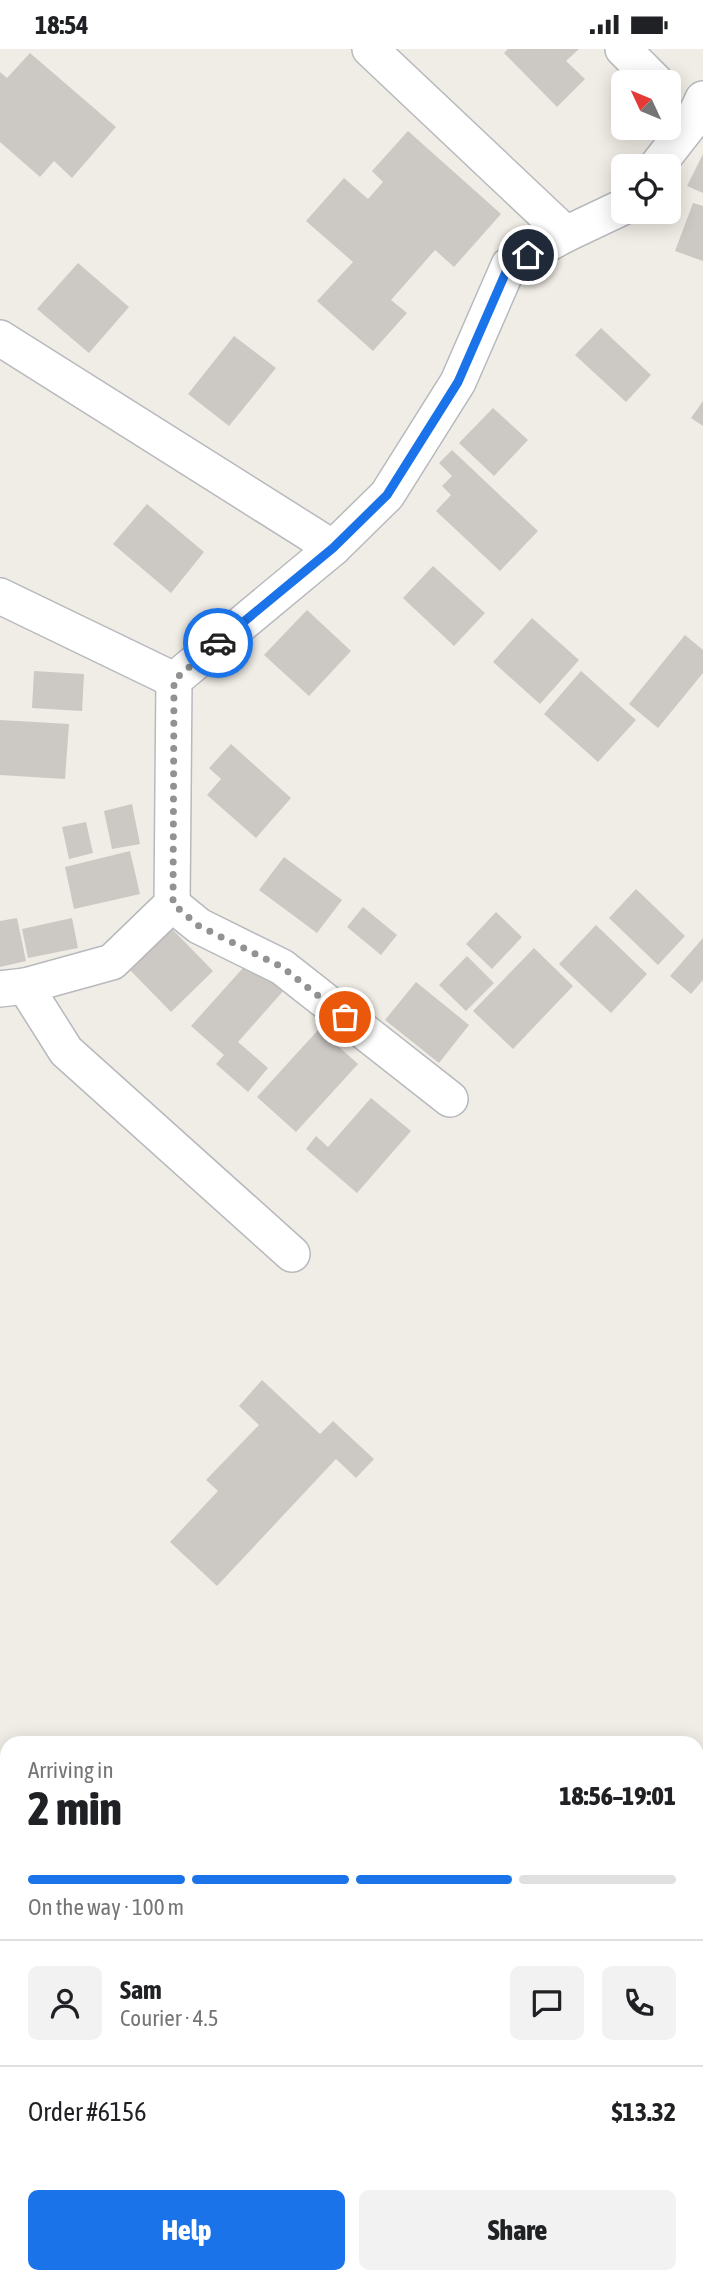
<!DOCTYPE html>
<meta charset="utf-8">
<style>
:root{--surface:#fff;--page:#f2f2f2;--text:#202124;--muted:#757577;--line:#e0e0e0;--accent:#1a73e8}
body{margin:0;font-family:"Asap Condensed",sans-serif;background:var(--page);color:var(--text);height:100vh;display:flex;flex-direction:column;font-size:26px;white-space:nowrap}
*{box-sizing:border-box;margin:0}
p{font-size:23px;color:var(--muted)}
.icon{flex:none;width:38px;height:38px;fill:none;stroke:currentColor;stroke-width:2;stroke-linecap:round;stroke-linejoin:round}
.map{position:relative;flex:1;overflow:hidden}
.panel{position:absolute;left:0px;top:1687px;width:704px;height:548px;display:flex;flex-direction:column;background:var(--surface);border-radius:21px 21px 0 0;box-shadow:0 4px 18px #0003}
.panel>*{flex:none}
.needle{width:46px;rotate:314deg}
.controls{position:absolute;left:611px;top:21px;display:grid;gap:14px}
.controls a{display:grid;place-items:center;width:70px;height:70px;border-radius:10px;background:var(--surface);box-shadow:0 4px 18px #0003;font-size:35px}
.pin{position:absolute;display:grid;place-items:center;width:60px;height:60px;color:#fff;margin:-30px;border:4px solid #fff;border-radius:50%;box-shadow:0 2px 7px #0007}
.courier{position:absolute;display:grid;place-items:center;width:70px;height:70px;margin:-35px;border:5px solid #1a73e8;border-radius:50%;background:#fff;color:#222;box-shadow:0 2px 9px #0007}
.headline em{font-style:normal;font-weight:800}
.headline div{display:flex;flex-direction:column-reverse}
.headline{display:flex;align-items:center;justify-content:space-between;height:119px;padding:0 28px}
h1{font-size:46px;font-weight:800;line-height:52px}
.bar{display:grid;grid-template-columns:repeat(4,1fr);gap:10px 7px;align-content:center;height:84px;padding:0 28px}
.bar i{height:9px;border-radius:5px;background:var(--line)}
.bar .on{background:var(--accent)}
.bar p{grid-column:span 4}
.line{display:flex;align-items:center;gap:18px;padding:0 28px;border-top:2px solid var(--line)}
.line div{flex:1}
.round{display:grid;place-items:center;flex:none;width:74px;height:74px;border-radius:10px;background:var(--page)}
.cta{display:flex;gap:14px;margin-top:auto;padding:14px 28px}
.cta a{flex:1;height:80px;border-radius:10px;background:var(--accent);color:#fff;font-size:28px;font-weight:800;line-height:80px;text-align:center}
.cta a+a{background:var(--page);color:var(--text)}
.status{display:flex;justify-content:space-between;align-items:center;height:49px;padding:0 35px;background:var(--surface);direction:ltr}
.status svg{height:19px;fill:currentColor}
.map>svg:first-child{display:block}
</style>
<div class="status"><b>18:54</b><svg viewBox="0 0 49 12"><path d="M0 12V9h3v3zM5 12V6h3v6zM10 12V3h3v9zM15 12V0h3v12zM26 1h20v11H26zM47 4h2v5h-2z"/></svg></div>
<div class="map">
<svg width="703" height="2234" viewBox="0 0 703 2234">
<rect width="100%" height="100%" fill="#f0ede6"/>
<g fill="#ccc8c4">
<path d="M 508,0 L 579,0 L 566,12 L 585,30 L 557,58 L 504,4 Z"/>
<path d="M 30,4 L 116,78 L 72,129 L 54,112 L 40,128 L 0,93 L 0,23 L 7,29 Z"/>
<path d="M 408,82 L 501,165 L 454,218 L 435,201 L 391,251 L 407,264 L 373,302 L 317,252 L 353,213 L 306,172 L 344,129 L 368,150 L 383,133 L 372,122 Z"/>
<path d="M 703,105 L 703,144 L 687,137 Z"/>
<path d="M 693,154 L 703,157 L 703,212 L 675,202 Z"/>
<path d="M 78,214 L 129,258 L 89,304 L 37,260 Z"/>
<path d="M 601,279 L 651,326 L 626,353 L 575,306 Z"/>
<path d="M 234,287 L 276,319 L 229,377 L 188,345 Z"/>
<path d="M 703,352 L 703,377 L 691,369 Z"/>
<path d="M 493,359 L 528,391 L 494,427 L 459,394 Z"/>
<path d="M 452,401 L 538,482 L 500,522 L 436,462 L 451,446 L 442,437 L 452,427 L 439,414 Z"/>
<path d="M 147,455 L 204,503 L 171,544 L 113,495 Z"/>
<path d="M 433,517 L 485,564 L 454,597 L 403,549 Z"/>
<path d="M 307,561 L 351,602 L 309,647 L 264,606 Z"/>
<path d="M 532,569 L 579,611 L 540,655 L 493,613 Z"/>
<path d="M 685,586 L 703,601 L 703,624 L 658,679 L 629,655 Z"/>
<path d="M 34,622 L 84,625 L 82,662 L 32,659 Z"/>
<path d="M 581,622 L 636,671 L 598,713 L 544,665 Z"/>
<path d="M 0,671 L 69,675 L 65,730 L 0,726 Z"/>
<path d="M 231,695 L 291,749 L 256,789 L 207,746 L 221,730 L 209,719 Z"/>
<path d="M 132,755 L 140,795 L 112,800 L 104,762 Z"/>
<path d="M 86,773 L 93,804 L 69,810 L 62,778 Z"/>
<path d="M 130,802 L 140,845 L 74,860 L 65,818 Z"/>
<path d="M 284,808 L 342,851 L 317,884 L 259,841 Z"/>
<path d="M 636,840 L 685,887 L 658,916 L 609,869 Z"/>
<path d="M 363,858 L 397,886 L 381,906 L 347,878 Z"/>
<path d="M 496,863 L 522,888 L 492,920 L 466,895 Z"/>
<path d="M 17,869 L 26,912 L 0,918 L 0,872 Z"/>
<path d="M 72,869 L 78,899 L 28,909 L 22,880 Z"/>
<path d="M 596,876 L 647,925 L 611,964 L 559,915 Z"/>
<path d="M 172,880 L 213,922 L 171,963 L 130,921 Z"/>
<path d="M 703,889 L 703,931 L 691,945 L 670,927 Z"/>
<path d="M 534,899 L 573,937 L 513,1000 L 473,962 Z"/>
<path d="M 467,907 L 494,934 L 466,962 L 439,936 Z"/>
<path d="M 251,910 L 285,940 L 238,993 L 268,1019 L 248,1043 L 216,1015 L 224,1006 L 191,977 Z"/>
<path d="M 416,933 L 469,976 L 439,1014 L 385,971 Z"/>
<path d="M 319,980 L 358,1015 L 296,1083 L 257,1048 Z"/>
<path d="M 371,1049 L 411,1082 L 357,1144 L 306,1100 L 316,1087 L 328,1098 Z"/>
<path d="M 262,1331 L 320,1385 L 333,1372 L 374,1410 L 356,1429 L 336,1410 L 217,1537 L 170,1493 L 218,1442 L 206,1431 L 259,1376 L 239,1357 Z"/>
</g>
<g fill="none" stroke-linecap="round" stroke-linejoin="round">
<defs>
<g id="street">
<path d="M 370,0 L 566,185"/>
<path d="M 623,0 L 656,33"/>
<path d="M 657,117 L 693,71 L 703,50"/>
<path d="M 0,289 L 333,499"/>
<path d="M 0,547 L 174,631"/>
<path d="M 172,855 L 199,877 L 282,918 L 450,1050"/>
<path d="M 25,937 L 66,1002 L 292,1205"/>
<path d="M 0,940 L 25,937 L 112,913 L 172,855 L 174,631 L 333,499 L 387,446 L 458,333 L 509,216 L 566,185 L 623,158"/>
</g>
</defs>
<use href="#street" stroke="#b7b9bd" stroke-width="38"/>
<use href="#street" stroke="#fff" stroke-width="35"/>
</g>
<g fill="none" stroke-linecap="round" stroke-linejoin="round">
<path stroke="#919393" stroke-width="7" stroke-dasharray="0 12.6" d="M 218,594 L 174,631 L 173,855 L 199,877 L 282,918 L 345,968"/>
<path stroke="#1a73e8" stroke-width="9" d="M 218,594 L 333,499 L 387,446 L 458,333 L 509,216 L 528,206"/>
</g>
</svg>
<div class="controls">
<a><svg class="needle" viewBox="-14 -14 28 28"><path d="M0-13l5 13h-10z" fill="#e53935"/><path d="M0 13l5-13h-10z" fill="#757577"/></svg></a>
<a><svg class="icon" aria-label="locate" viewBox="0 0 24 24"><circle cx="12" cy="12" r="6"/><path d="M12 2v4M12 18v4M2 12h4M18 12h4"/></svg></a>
</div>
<div class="pin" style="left:345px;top:968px;background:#ea580c"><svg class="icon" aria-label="bag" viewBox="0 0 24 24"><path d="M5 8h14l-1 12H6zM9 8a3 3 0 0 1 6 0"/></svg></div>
<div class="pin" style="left:528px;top:206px;background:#1f2937"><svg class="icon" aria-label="home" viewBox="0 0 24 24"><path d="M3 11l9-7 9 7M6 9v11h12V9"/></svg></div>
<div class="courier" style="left:218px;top:594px"><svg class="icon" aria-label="car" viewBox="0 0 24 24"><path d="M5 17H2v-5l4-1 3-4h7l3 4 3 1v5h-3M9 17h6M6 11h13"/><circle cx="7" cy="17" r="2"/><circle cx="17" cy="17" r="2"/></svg></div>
<section class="panel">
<div class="headline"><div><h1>2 min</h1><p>Arriving in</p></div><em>18:56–19:01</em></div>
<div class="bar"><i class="on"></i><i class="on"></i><i class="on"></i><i></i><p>On the way · 100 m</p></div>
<div class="line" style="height:126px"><a class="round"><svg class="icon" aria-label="person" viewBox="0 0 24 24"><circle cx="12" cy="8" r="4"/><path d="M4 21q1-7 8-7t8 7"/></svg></a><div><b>Sam</b><p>Courier · 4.5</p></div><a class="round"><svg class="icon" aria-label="chat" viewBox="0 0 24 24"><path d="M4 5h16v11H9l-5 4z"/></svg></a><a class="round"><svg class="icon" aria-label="phone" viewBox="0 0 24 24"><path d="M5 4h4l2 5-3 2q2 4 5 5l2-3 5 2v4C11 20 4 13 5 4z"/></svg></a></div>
<div class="line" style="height:91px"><div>Order #6156</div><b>$13.32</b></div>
<div class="cta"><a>Help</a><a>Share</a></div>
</section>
</div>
